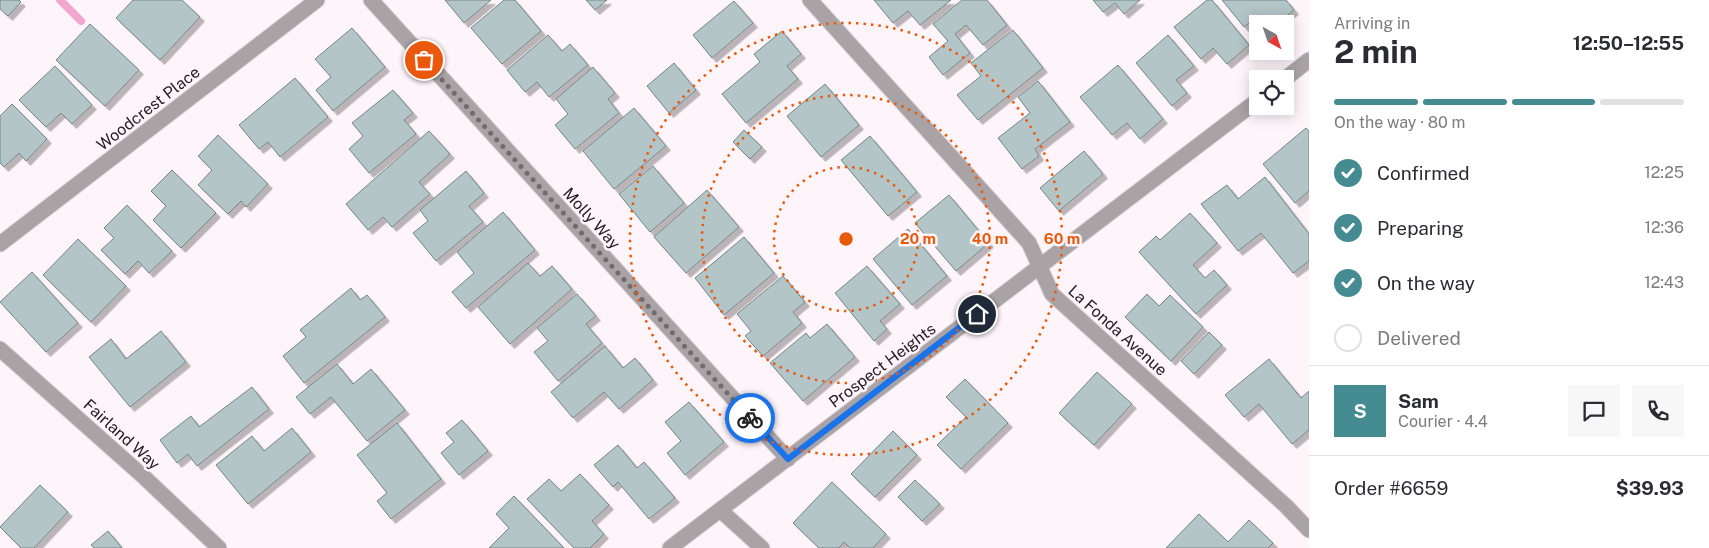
<!DOCTYPE html>
<meta charset="utf-8">
<style>
:root{--surface:#fff;--page:#f7f7f7;--text:#2b2b33;--muted:#7c7c81;--line:#e1e1e2;--accent:#448b92}
body{margin:0;font-family:"Public Sans",sans-serif;background:var(--page);color:var(--text);height:100vh;display:flex;flex-direction:column;font-size:19px;white-space:nowrap}
*{box-sizing:border-box;margin:0}
p{font-size:16px;color:var(--muted)}
.icon{flex:none;width:28px;height:28px;fill:none;stroke:currentColor;stroke-width:2;stroke-linecap:round;stroke-linejoin:round}
.map{position:relative;flex:1;overflow:hidden}
.sheet{display:flex;flex-direction:column;background:var(--surface);width:400px}
.sheet>*{flex:none}
.needle{width:32px;rotate:140deg}
.controls{position:absolute;left:1249px;top:15px;display:grid;gap:10px}
.controls a{display:grid;place-items:center;width:45px;height:45px;border-radius:0px;background:var(--surface);box-shadow:0 2px 12px #0003;font-size:25px}
.pin{position:absolute;display:grid;place-items:center;width:42px;height:42px;color:#fff;margin:-21px;border:2px solid #fff;border-radius:50%;box-shadow:0 1px 5px #0007}
.courier{position:absolute;display:grid;place-items:center;width:50px;height:50px;margin:-25px;border:4px solid #1a73e8;border-radius:50%;background:#fff;color:#222;box-shadow:0 1px 6px #0007}
.headline em{font-style:normal;font-weight:700}
.headline div{display:flex;flex-direction:column-reverse}
.headline{display:flex;align-items:center;justify-content:space-between;height:85px;padding:0 25px}
h1{font-size:32px;font-weight:700;line-height:38px}
.bar{display:grid;grid-template-columns:repeat(4,1fr);gap:8px 5px;align-content:center;height:60px;padding:0 25px}
.bar i{height:6px;border-radius:4px;background:var(--line)}
.bar .active{background:var(--accent)}
.bar p{grid-column:span 4}
.line{display:flex;align-items:center;gap:12px;padding:0 25px;border-top:1px solid var(--line)}
.line div{flex:1}
.round{display:grid;place-items:center;flex:none;width:52px;height:52px;border-radius:0px;background:var(--page)}
ol{padding:0 25px;list-style:none}
li{display:flex;align-items:center;gap:15px;height:55px}
li p{margin-inline-start:auto}
li .icon{padding:5px;border-radius:50%;background:var(--accent);color:#fff;stroke-width:4}
li:last-child{color:var(--muted)}
li i{width:28px;height:28px;border:2px solid var(--line);border-radius:50%}
main{display:flex;flex:1;min-height:0}
.map>svg:first-child{display:block}
</style>
<main>
<div class="map">
<svg width="1309" height="548" viewBox="0 0 1309 548">
<defs>
<filter id="shadow"><feDropShadow dx="4.5" dy="4.5" stdDeviation="0" flood-color="#0004"/></filter>
</defs>
<rect width="100%" height="100%" fill="#fef5fa"/>
<g fill="none" stroke-linecap="round" stroke-linejoin="round">
<path stroke="#f2a5cf" stroke-width="8" d="M 60,0 L 81,21"/>
</g>
<g fill="#b3c5c7" stroke="#748586" filter="url(#shadow)">
<path d="M 0,0 L 19,0 L 21,2 L 8,16 L 0,9 Z"/>
<path d="M 133,0 L 182,0 L 200,17 L 160,60 L 116,18 Z"/>
<path d="M 445,0 L 491,0 L 464,23 Z"/>
<path d="M 504,0 L 515,0 L 541,31 L 502,64 L 471,28 Z"/>
<path d="M 586,0 L 607,0 L 595,10 Z"/>
<path d="M 874,0 L 951,0 L 920,25 L 908,11 L 893,23 Z"/>
<path d="M 962,0 L 987,0 L 1007,25 L 983,45 L 966,25 L 955,34 L 970,53 L 943,75 L 929,57 L 948,41 L 933,24 Z"/>
<path d="M 1093,0 L 1140,0 L 1124,14 L 1115,3 L 1103,12 Z"/>
<path d="M 1207,0 L 1212,0 L 1249,45 L 1227,64 L 1213,48 L 1201,59 L 1174,27 Z"/>
<path d="M 1222,0 L 1286,0 L 1294,10 L 1277,24 L 1265,24 L 1259,15 L 1244,27 Z"/>
<path d="M 734,1 L 753,23 L 712,58 L 693,35 Z"/>
<path d="M 90,24 L 139,70 L 105,106 L 56,60 Z"/>
<path d="M 352,28 L 385,67 L 333,111 L 316,90 L 331,77 L 315,59 Z"/>
<path d="M 1013,30 L 1043,68 L 978,120 L 957,95 L 981,76 L 971,63 Z"/>
<path d="M 782,31 L 801,54 L 787,66 L 798,79 L 746,123 L 722,94 L 760,62 L 754,54 Z"/>
<path d="M 548,35 L 562,51 L 570,44 L 588,65 L 549,97 L 537,82 L 525,92 L 507,70 Z"/>
<path d="M 1168,35 L 1194,66 L 1176,80 L 1187,93 L 1172,106 L 1136,63 Z"/>
<path d="M 674,63 L 696,90 L 669,113 L 647,86 Z"/>
<path d="M 1118,65 L 1163,119 L 1140,139 L 1127,123 L 1112,135 L 1080,97 Z"/>
<path d="M 55,66 L 92,105 L 72,124 L 61,113 L 46,127 L 19,100 Z"/>
<path d="M 593,67 L 615,93 L 608,99 L 619,113 L 575,149 L 555,125 L 568,114 L 556,99 Z"/>
<path d="M 295,78 L 328,117 L 280,157 L 268,142 L 259,149 L 239,125 Z"/>
<path d="M 1038,81 L 1070,122 L 1035,149 L 1039,156 L 1022,169 L 998,138 L 1030,113 L 1018,97 Z"/>
<path d="M 825,84 L 859,125 L 821,157 L 787,116 Z"/>
<path d="M 393,90 L 413,113 L 404,120 L 416,134 L 369,173 L 349,149 L 363,136 L 352,123 Z"/>
<path d="M 12,104 L 47,139 L 26,161 L 19,153 L 4,167 L 0,163 L 0,116 Z"/>
<path d="M 634,108 L 666,146 L 614,189 L 583,151 Z"/>
<path d="M 1306,128 L 1309,131 L 1309,191 L 1295,203 L 1263,164 Z"/>
<path d="M 744,130 L 762,147 L 750,159 L 733,142 Z"/>
<path d="M 429,131 L 450,154 L 419,182 L 430,194 L 392,227 L 383,217 L 368,230 L 346,204 Z"/>
<path d="M 218,135 L 268,184 L 246,207 L 241,201 L 228,214 L 198,185 L 212,170 L 198,156 Z"/>
<path d="M 870,136 L 917,192 L 888,216 L 841,160 Z"/>
<path d="M 1084,151 L 1103,174 L 1059,211 L 1040,188 Z"/>
<path d="M 653,166 L 684,203 L 650,232 L 619,194 Z"/>
<path d="M 172,170 L 216,213 L 181,248 L 153,220 L 166,206 L 151,191 Z"/>
<path d="M 466,171 L 484,193 L 469,206 L 483,222 L 436,261 L 413,233 L 428,221 L 420,210 Z"/>
<path d="M 1265,177 L 1309,234 L 1309,261 L 1293,273 L 1261,233 L 1238,251 L 1201,204 L 1227,185 L 1238,199 Z"/>
<path d="M 707,190 L 739,227 L 686,273 L 654,237 Z"/>
<path d="M 949,195 L 989,243 L 956,271 L 915,223 Z"/>
<path d="M 127,205 L 172,251 L 149,273 L 138,261 L 125,274 L 101,250 L 114,238 L 104,228 Z"/>
<path d="M 503,212 L 535,250 L 466,308 L 452,292 L 474,273 L 457,252 Z"/>
<path d="M 1190,213 L 1217,243 L 1193,265 L 1205,278 L 1214,270 L 1227,285 L 1196,314 L 1139,252 L 1156,236 L 1160,240 Z"/>
<path d="M 908,229 L 947,276 L 912,305 L 873,259 Z"/>
<path d="M 744,237 L 774,273 L 724,315 L 695,278 Z"/>
<path d="M 78,239 L 126,286 L 91,322 L 43,275 Z"/>
<path d="M 528,263 L 540,276 L 552,266 L 572,289 L 510,344 L 478,307 Z"/>
<path d="M 867,266 L 900,304 L 880,321 L 887,329 L 874,341 L 835,293 Z"/>
<path d="M 32,272 L 78,323 L 46,352 L 0,302 Z"/>
<path d="M 783,276 L 805,302 L 793,312 L 802,323 L 763,356 L 745,336 L 751,331 L 737,314 Z"/>
<path d="M 351,288 L 360,300 L 367,295 L 385,317 L 304,383 L 283,356 L 306,337 L 300,330 Z"/>
<path d="M 577,294 L 596,316 L 586,324 L 602,343 L 558,381 L 534,352 L 548,341 L 537,328 Z"/>
<path d="M 1147,294 L 1159,306 L 1170,295 L 1203,327 L 1171,361 L 1125,317 Z"/>
<path d="M 827,324 L 855,357 L 803,401 L 770,363 L 806,333 L 810,338 Z"/>
<path d="M 161,331 L 186,362 L 130,407 L 89,357 L 111,339 L 126,359 Z"/>
<path d="M 1209,332 L 1222,345 L 1194,374 L 1181,361 Z"/>
<path d="M 605,346 L 623,368 L 635,358 L 653,380 L 619,409 L 604,392 L 573,418 L 551,392 Z"/>
<path d="M 1269,359 L 1301,398 L 1309,391 L 1309,430 L 1292,444 L 1259,404 L 1244,417 L 1225,395 Z"/>
<path d="M 337,364 L 353,384 L 371,369 L 405,410 L 367,441 L 331,397 L 310,414 L 296,397 Z"/>
<path d="M 1097,372 L 1132,404 L 1094,445 L 1059,413 Z"/>
<path d="M 965,379 L 1008,423 L 961,469 L 937,445 L 966,417 L 946,397 Z"/>
<path d="M 252,387 L 269,409 L 197,466 L 188,454 L 177,463 L 160,440 L 191,416 L 199,427 Z"/>
<path d="M 689,402 L 724,442 L 685,475 L 667,453 L 681,441 L 665,422 Z"/>
<path d="M 462,420 L 488,451 L 459,475 L 441,453 L 454,442 L 446,433 Z"/>
<path d="M 397,423 L 441,479 L 391,519 L 377,501 L 387,493 L 357,455 Z"/>
<path d="M 292,428 L 311,452 L 248,504 L 216,465 L 252,436 L 264,451 Z"/>
<path d="M 893,431 L 917,455 L 875,497 L 851,474 Z"/>
<path d="M 618,445 L 637,468 L 644,462 L 675,498 L 649,519 L 618,482 L 613,487 L 594,465 Z"/>
<path d="M 580,474 L 609,505 L 592,521 L 604,534 L 590,548 L 574,548 L 527,499 L 549,479 L 561,491 Z"/>
<path d="M 915,480 L 940,504 L 922,521 L 898,497 Z"/>
<path d="M 832,482 L 886,534 L 873,548 L 850,548 L 844,542 L 839,548 L 819,548 L 793,523 Z"/>
<path d="M 40,485 L 68,512 L 34,548 L 21,548 L 0,527 Z"/>
<path d="M 514,496 L 564,548 L 489,548 L 509,528 L 496,514 Z"/>
<path d="M 1199,514 L 1228,542 L 1249,520 L 1273,543 L 1268,548 L 1166,548 Z"/>
<path d="M 108,531 L 122,548 L 94,548 L 91,545 Z"/>
</g>
<g fill="none" stroke-linecap="round" stroke-linejoin="round">
<defs>
<g id="minor">
<path d="M 371,0 L 788,459"/>
<path d="M 810,0 L 1029,243 L 1052,294 L 1286,506 L 1309,530"/>
<path d="M 1285,79 L 1309,60"/>
<path d="M 0,244 L 317,0"/>
<path d="M 0,349 L 145,478 L 219,548"/>
<path d="M 720,510 L 762,548"/>
<path d="M 670,548 L 1258,100"/>
</g>
</defs>
<use href="#minor" stroke="#dbd3d8" stroke-width="17"/>
<use href="#minor" stroke="#a9a3a6" stroke-width="15"/>
</g>
<g fill="none" stroke-linecap="round" stroke-linejoin="round">
<path stroke="#716b6e" stroke-width="5" stroke-dasharray="0 9" d="M 424,60 L 750,418"/>
<path stroke="#1a73e8" stroke-width="6" d="M 750,418 L 788,459 L 977,314"/>
</g>
<g fill="none" stroke="#e8590c" stroke-width="2.5" stroke-dasharray="2.5 5">
<circle cx="846" cy="239" r="72"/>
<circle cx="846" cy="239" r="144"/>
<circle cx="846" cy="239" r="216"/>
</g>
<g text-anchor="middle" stroke-width="5" stroke-linejoin="round" paint-order="stroke">
<g font-size="16" fill="#252023" stroke="#fef5fa">
<text transform="translate(148 108) rotate(-38)" y="6">Woodcrest Place</text>
<text transform="translate(592 218) rotate(48)" y="6">Molly Way</text>
<text transform="translate(1118 330) rotate(42)" y="6">La Fonda Avenue</text>
<text transform="translate(882 365) rotate(-37)" y="6">Prospect Heights</text>
<text transform="translate(122 434) rotate(42)" y="6">Fairland Way</text>
</g>
</g>
<circle cx="846" cy="239" r="8" fill="#e8590c" stroke="#fef5fa" stroke-width="2.5"/>
<g font-size="15" text-anchor="middle" font-weight="bold" fill="#e8590c" stroke="#fef5fa" stroke-width="5" stroke-linejoin="round" paint-order="stroke">
<text x="918" y="244">20 m</text>
<text x="990" y="244">40 m</text>
<text x="1062" y="244">60 m</text>
</g>
</svg>
<div class="controls">
<a><svg class="needle" viewBox="-14 -14 28 28"><path d="M0-13l5 13h-10z" fill="#e53935"/><path d="M0 13l5-13h-10z" fill="#7c7c81"/></svg></a>
<a><svg class="icon" aria-label="locate" viewBox="0 0 24 24"><circle cx="12" cy="12" r="6"/><path d="M12 2v4M12 18v4M2 12h4M18 12h4"/></svg></a>
</div>
<div class="pin" style="left:424px;top:60px;background:#ea580c"><svg class="icon" aria-label="bag" viewBox="0 0 24 24"><path d="M5 8h14l-1 12H6zM9 8a3 3 0 0 1 6 0"/></svg></div>
<div class="pin" style="left:977px;top:314px;background:#1f2937"><svg class="icon" aria-label="home" viewBox="0 0 24 24"><path d="M3 11l9-7 9 7M6 9v11h12V9"/></svg></div>
<div class="courier" style="left:750px;top:418px"><svg class="icon" aria-label="bike" viewBox="0 0 24 24"><circle cx="6" cy="16" r="4"/><circle cx="18" cy="16" r="4"/><path d="M6 16l4-8h5l3 8M10 8l3 8H6M13 5h3"/></svg></div>
</div>
<section class="sheet">
<div class="headline"><div><h1>2 min</h1><p>Arriving in</p></div><em>12:50–12:55</em></div>
<div class="bar"><i class="active"></i><i class="active"></i><i class="active"></i><i></i><p>On the way · 80 m</p></div>
<ol>
<li><svg class="icon" aria-label="check" viewBox="0 0 24 24"><path d="M5 12l5 5 9-10"/></svg>Confirmed<p>12:25</p></li>
<li><svg class="icon" aria-label="check" viewBox="0 0 24 24"><path d="M5 12l5 5 9-10"/></svg>Preparing<p>12:36</p></li>
<li><svg class="icon" aria-label="check" viewBox="0 0 24 24"><path d="M5 12l5 5 9-10"/></svg>On the way<p>12:43</p></li>
<li><i></i>Delivered</li>
</ol>
<div class="line" style="height:90px"><b class="round" style="background:var(--accent);color:#fff">S</b><div><b>Sam</b><p>Courier · 4.4</p></div><a class="round"><svg class="icon" aria-label="chat" viewBox="0 0 24 24"><path d="M4 5h16v11H9l-5 4z"/></svg></a><a class="round"><svg class="icon" aria-label="phone" viewBox="0 0 24 24"><path d="M5 4h4l2 5-3 2q2 4 5 5l2-3 5 2v4C11 20 4 13 5 4z"/></svg></a></div>
<div class="line" style="height:65px"><div>Order #6659</div><b>$39.93</b></div>
</section>
</main>
